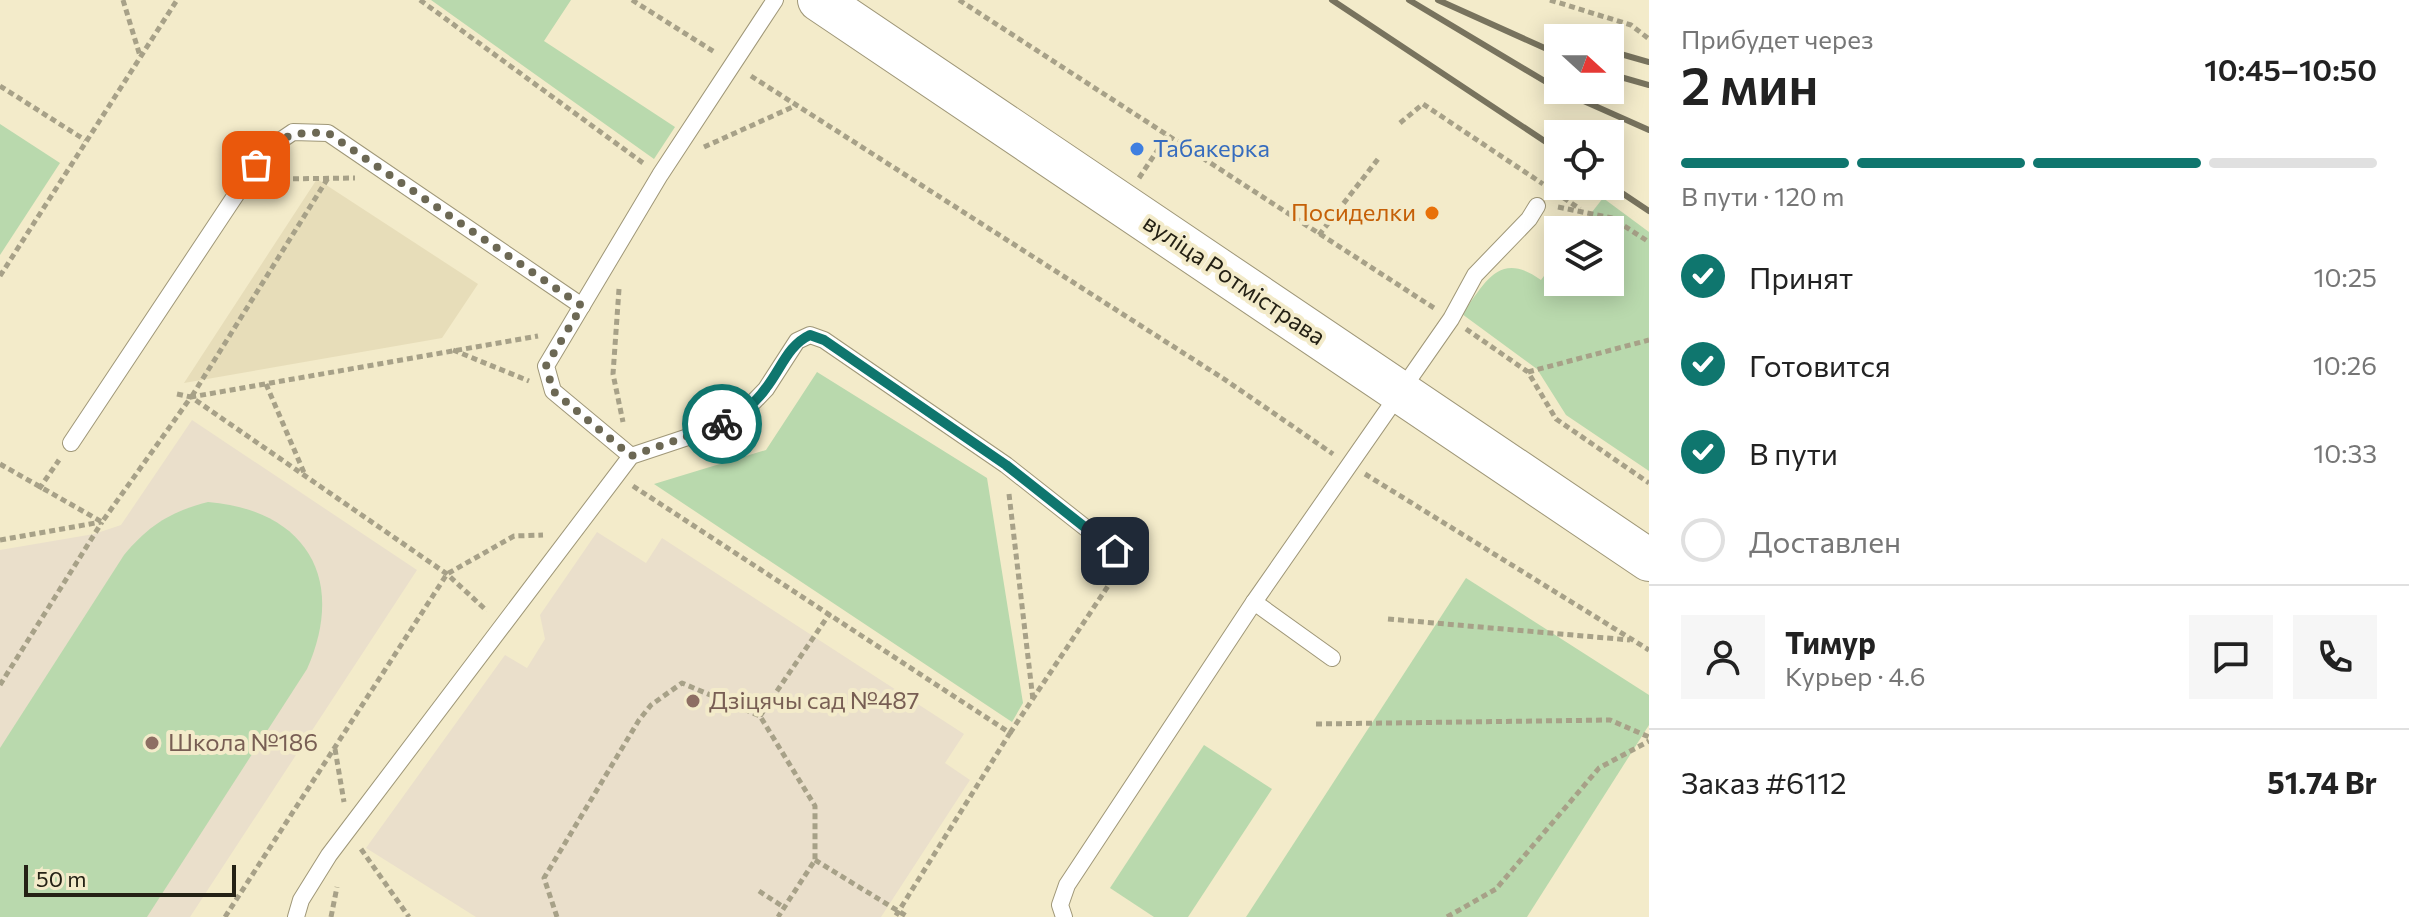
<!DOCTYPE html>
<html lang="ru">
<meta charset="utf-8">
<style>
:root{--surface:#fff;--page:#f6f6f6;--text:#222;--muted:#767676;--line:#e0e0e0;--accent:#0f766e}
body{margin:0;font-family:Commissioner,sans-serif;background:var(--page);color:var(--text);height:100vh;display:flex;flex-direction:column;font-size:30px;white-space:nowrap}
*{box-sizing:border-box;margin:0}
p{font-size:26px;color:var(--muted)}
.icon{flex:none;width:44px;height:44px;fill:none;stroke:currentColor;stroke-width:2;stroke-linecap:round;stroke-linejoin:round}
.map{position:relative;flex:1;overflow:hidden}
.panel{display:flex;flex-direction:column;background:var(--surface);width:760px}
.panel>*{flex:none}
.needle{width:52px;rotate:111deg}
.fabs{position:absolute;left:1544px;top:24px;display:grid;gap:16px}
.fabs a{display:grid;place-items:center;width:80px;height:80px;border-radius:0px;background:var(--surface);box-shadow:0 4px 20px #0003;font-size:40px}
.scale{position:absolute;left:24px;bottom:20px;width:212px;box-sizing:border-box;padding-left:8px;border:4px solid #242115;border-top:0;font-size:22px;line-height:28px;white-space:nowrap;color:#242115;-webkit-text-stroke:6px #f3ebca;paint-order:stroke}
.pin{position:absolute;display:grid;place-items:center;width:68px;height:68px;color:#fff;margin:-34px;border-radius:16px;box-shadow:0 4px 12px #0006}
.courier{position:absolute;display:grid;place-items:center;width:80px;height:80px;margin:-40px;border:6px solid #0f766e;border-radius:50%;background:#fff;color:#222;box-shadow:0 2px 10px #0007}
.summary em{font-style:normal;font-weight:600}
.summary div{display:flex;flex-direction:column-reverse}
.summary{display:flex;align-items:center;justify-content:space-between;height:136px;padding:0 32px}
h1{font-size:52px;font-weight:600;line-height:60px}
.bar{display:grid;grid-template-columns:repeat(4,1fr);gap:12px 8px;align-content:center;height:96px;padding:0 32px}
.bar i{height:10px;border-radius:6px;background:var(--line)}
.bar .selected{background:var(--accent)}
.bar p{grid-column:span 4}
.line{display:flex;align-items:center;gap:20px;padding:0 32px;border-top:2px solid var(--line)}
.line div{flex:1}
.round{display:grid;place-items:center;flex:none;width:84px;height:84px;border-radius:0px;background:var(--page)}
ol{padding:0 32px;list-style:none}
li{display:flex;align-items:center;gap:24px;height:88px}
li p{margin-inline-start:auto}
li .icon{padding:8px;border-radius:50%;background:var(--accent);color:#fff;stroke-width:4}
li:last-child{color:var(--muted)}
li i{width:44px;height:44px;border:4px solid var(--line);border-radius:50%}
main{display:flex;flex:1;min-height:0}
.map>svg:first-child{display:block}
</style>
<main>
<div class="map">
<svg width="1649" height="917" viewBox="0 0 1649 917">
<rect width="100%" height="100%" fill="#f3ebca"/>
<g fill="#eadfcb">
<path d="M 192,420 L 417,570 L 190,917 L 0,917 L 0,550 L 94,534 L 121,525 Z"/>
<path d="M 597,532 L 646,563 L 662,538 L 964,734 L 945,763 L 970,780 L 881,917 L 476,917 L 366,848 L 505,655 L 527,668 L 545,639 L 540,615 Z"/>
</g>
<g fill="#b9d9ad">
<path d="M 431,0 L 571,0 L 544,41 L 675,127 L 654,159 Z"/>
<path d="M 0,124 L 60,163 L 0,255 Z"/>
<path d="M 1603,198 L 1649,232 L 1649,471 L 1566,415 L 1537,369 L 1462,314 C 1486,282 1499,250 1541,280 L 1558,257 L 1558,282 L 1610,282 L 1610,230 L 1578,230 Z"/>
<path d="M 817,372 L 987,478 L 1023,703 L 1012,722 L 654,484 L 766,450 Z"/>
<path d="M 208,502 C 306,510 347,579 307,669 L 147,917 L 0,917 L 0,748 L 124,555 C 149,525 170,512 208,502 Z"/>
<path d="M 1466,578 L 1649,695 L 1649,725 L 1527,917 L 1246,917 Z"/>
<path d="M 1204,745 L 1272,789 L 1188,917 L 1154,917 L 1110,888 Z"/>
</g>
<path fill="#e7ddb9" d="M 317,179 L 478,284 L 442,338 L 184,383 Z"/>
<g fill="none" stroke-linecap="round" stroke-linejoin="round">
<defs>
<g id="service">
<path d="M 71,443 L 265,151 L 293,132 L 328,133 L 582,306"/>
<path d="M 631,456 L 553,391 L 546,366 L 660,175 L 775,0"/>
<path d="M 1254,602 L 1332,658"/>
<path d="M 296,917 L 301,900 L 329,855 L 631,456 L 712,429 L 741,415 L 766,389 L 797,341 L 810,335 L 824,340 L 1006,465 L 1115,551"/>
<path d="M 1064,917 L 1060,905 L 1067,885 L 1254,602 L 1451,319 L 1475,275 L 1529,219 L 1537,206"/>
</g>
<path id="tertiary" d="M 819,0 L 1649,560"/>
</defs>
<use href="#service" stroke="#9f9778" stroke-width="18"/>
<use href="#tertiary" stroke="#9f9778" stroke-width="44"/>
<g stroke="#a7a188" stroke-width="5" stroke-dasharray="6 4" stroke-linecap="butt">
<path d="M 123,0 L 140,56"/>
<path d="M 420,0 L 643,163"/>
<path d="M 632,0 L 716,53"/>
<path d="M 959,0 L 1434,308"/>
<path d="M 1550,0 L 1631,25 L 1649,39"/>
<path d="M 751,76 L 1224,379 L 1333,454"/>
<path d="M 0,86 L 85,140"/>
<path d="M 1400,123 L 1423,104 L 1543,184"/>
<path d="M 704,147 L 797,105"/>
<path d="M 1139,178 L 1167,136"/>
<path d="M 273,179 L 355,178"/>
<path d="M 1555,192 L 1580,209"/>
<path d="M 1558,207 L 1612,218 L 1649,242"/>
<path d="M 1319,235 L 1378,159"/>
<path d="M 0,276 L 177,0"/>
<path d="M 619,289 L 613,374 L 623,422"/>
<path d="M 1466,329 L 1528,372 L 1556,419 L 1649,483"/>
<path d="M 453,350 L 529,381"/>
<path d="M 1528,372 L 1649,340"/>
<path d="M 266,384 L 305,475"/>
<path d="M 177,394 L 191,397 L 447,574 L 487,611"/>
<path d="M 192,396 L 328,178"/>
<path d="M 0,464 L 102,522 L 191,397 L 538,336"/>
<path d="M 1365,474 L 1649,650"/>
<path d="M 633,486 L 1010,733 L 895,917"/>
<path d="M 39,489 L 59,460"/>
<path d="M 1009,494 L 1033,700"/>
<path d="M 0,540 L 101,522"/>
<path d="M 1388,619 L 1630,640"/>
<path d="M 0,685 L 102,522"/>
<path d="M 760,716 L 830,613"/>
<path d="M 1316,724 L 1610,720 L 1649,737"/>
<path d="M 1010,733 L 1112,580 L 1113,572"/>
<path d="M 335,749 L 344,802"/>
<path d="M 361,849 L 409,917"/>
<path d="M 815,860 L 908,917"/>
<path d="M 759,891 L 785,908"/>
<path d="M 225,917 L 447,574 L 514,536 L 543,535"/>
<path d="M 331,917 L 337,887"/>
<path d="M 557,917 L 544,878 L 639,720 L 651,705 L 682,683 L 760,716 L 815,806 L 815,860 L 778,917"/>
<path d="M 1447,917 L 1496,889 L 1599,768 L 1649,741"/>
</g>
<use href="#service" stroke="#fff" stroke-width="16"/>
<use href="#tertiary" stroke="#fff" stroke-width="42"/>
<g stroke="#78735e" stroke-width="6">
<path d="M 1332,0 L 1558,150"/>
<path d="M 1409,0 L 1558,89"/>
<path d="M 1438,0 L 1558,54"/>
<path d="M 1610,51 L 1649,62"/>
<path d="M 1610,74 L 1649,85"/>
<path d="M 1559,90 L 1649,130"/>
<path d="M 1610,185 L 1649,211"/>
</g>
</g>
<g fill="none" stroke-linecap="round" stroke-linejoin="round">
<path stroke="#6c6854" stroke-width="8" stroke-dasharray="0 14.4" d="M 256,165 C 276,134 294,132 328,133 L 582,306 L 546,366 L 553,391 L 631,456 L 722,424"/>
<path stroke="#0f766e" stroke-width="10" d="M 722,424 C 740,416 754,405 766,388 C 781,369 788,345 810,335 L 824,340 L 1006,465 L 1115,551"/>
</g>
<circle fill="#3f7fe0" stroke="#f3ebca" stroke-width="3" cx="1137" cy="149" r="8"/>
<circle fill="#e8710a" stroke="#f3ebca" stroke-width="3" cx="1432" cy="213" r="8"/>
<g fill="#8d6e63" stroke="#f3ebca" stroke-width="3">
<circle cx="693" cy="701" r="8"/>
<circle cx="152" cy="743" r="8"/>
</g>
<g text-anchor="middle" stroke-width="8" stroke-linejoin="round" paint-order="stroke">
<g font-size="24" fill="#366cbe" stroke="#f3ebca" text-anchor="start">
<text x="1153" y="157">Табакерка</text>
</g>
<g font-size="24" fill="#c56008" stroke="#f3ebca" text-anchor="end">
<text x="1416" y="221">Посиделки</text>
</g>
<g font-size="24" fill="#242115" stroke="#f3ebca">
<text transform="translate(1234 280) rotate(34)" y="8">вуліца Ротмістрава</text>
</g>
<g font-size="24" fill="#785e54" stroke="#f3ebca" text-anchor="start">
<text x="709" y="709">Дзіцячы сад №487</text>
<text x="168" y="751">Школа №186</text>
</g>
</g>
</svg>
<div class="fabs">
<a><svg class="needle" viewBox="-14 -14 28 28"><path d="M0-13l5 13h-10z" fill="#e53935"/><path d="M0 13l5-13h-10z" fill="#767676"/></svg></a>
<a><svg class="icon" aria-label="locate" viewBox="0 0 24 24"><circle cx="12" cy="12" r="6"/><path d="M12 2v4M12 18v4M2 12h4M18 12h4"/></svg></a>
<a><svg class="icon" aria-label="layers" viewBox="0 0 24 24"><path d="M12 4l9 5-9 5-9-5zM3 14l9 5 9-5"/></svg></a>
</div>
<div class="scale">50 m</div>
<div class="pin" style="left:256px;top:165px;background:#ea580c"><svg class="icon" aria-label="bag" viewBox="0 0 24 24"><path d="M5 8h14l-1 12H6zM9 8a3 3 0 0 1 6 0"/></svg></div>
<div class="pin" style="left:1115px;top:551px;background:#1f2937"><svg class="icon" aria-label="home" viewBox="0 0 24 24"><path d="M3 11l9-7 9 7M6 9v11h12V9"/></svg></div>
<div class="courier" style="left:722px;top:424px"><svg class="icon" aria-label="bike" viewBox="0 0 24 24"><circle cx="6" cy="16" r="4"/><circle cx="18" cy="16" r="4"/><path d="M6 16l4-8h5l3 8M10 8l3 8H6M13 5h3"/></svg></div>
</div>
<section class="panel">
<div class="summary"><div><h1>2 мин</h1><p>Прибудет через</p></div><em>10:45–10:50</em></div>
<div class="bar"><i class="selected"></i><i class="selected"></i><i class="selected"></i><i></i><p>В пути · 120 m</p></div>
<ol>
<li><svg class="icon" aria-label="check" viewBox="0 0 24 24"><path d="M5 12l5 5 9-10"/></svg>Принят<p>10:25</p></li>
<li><svg class="icon" aria-label="check" viewBox="0 0 24 24"><path d="M5 12l5 5 9-10"/></svg>Готовится<p>10:26</p></li>
<li><svg class="icon" aria-label="check" viewBox="0 0 24 24"><path d="M5 12l5 5 9-10"/></svg>В пути<p>10:33</p></li>
<li><i></i>Доставлен</li>
</ol>
<div class="line" style="height:144px"><a class="round"><svg class="icon" aria-label="person" viewBox="0 0 24 24"><circle cx="12" cy="8" r="4"/><path d="M4 21q1-7 8-7t8 7"/></svg></a><div><b>Тимур</b><p>Курьер · 4.6</p></div><a class="round"><svg class="icon" aria-label="chat" viewBox="0 0 24 24"><path d="M4 5h16v11H9l-5 4z"/></svg></a><a class="round"><svg class="icon" aria-label="phone" viewBox="0 0 24 24"><path d="M5 4h4l2 5-3 2q2 4 5 5l2-3 5 2v4C11 20 4 13 5 4z"/></svg></a></div>
<div class="line" style="height:104px"><div>Заказ #6112</div><b>51.74 Br</b></div>
</section>
</main>
